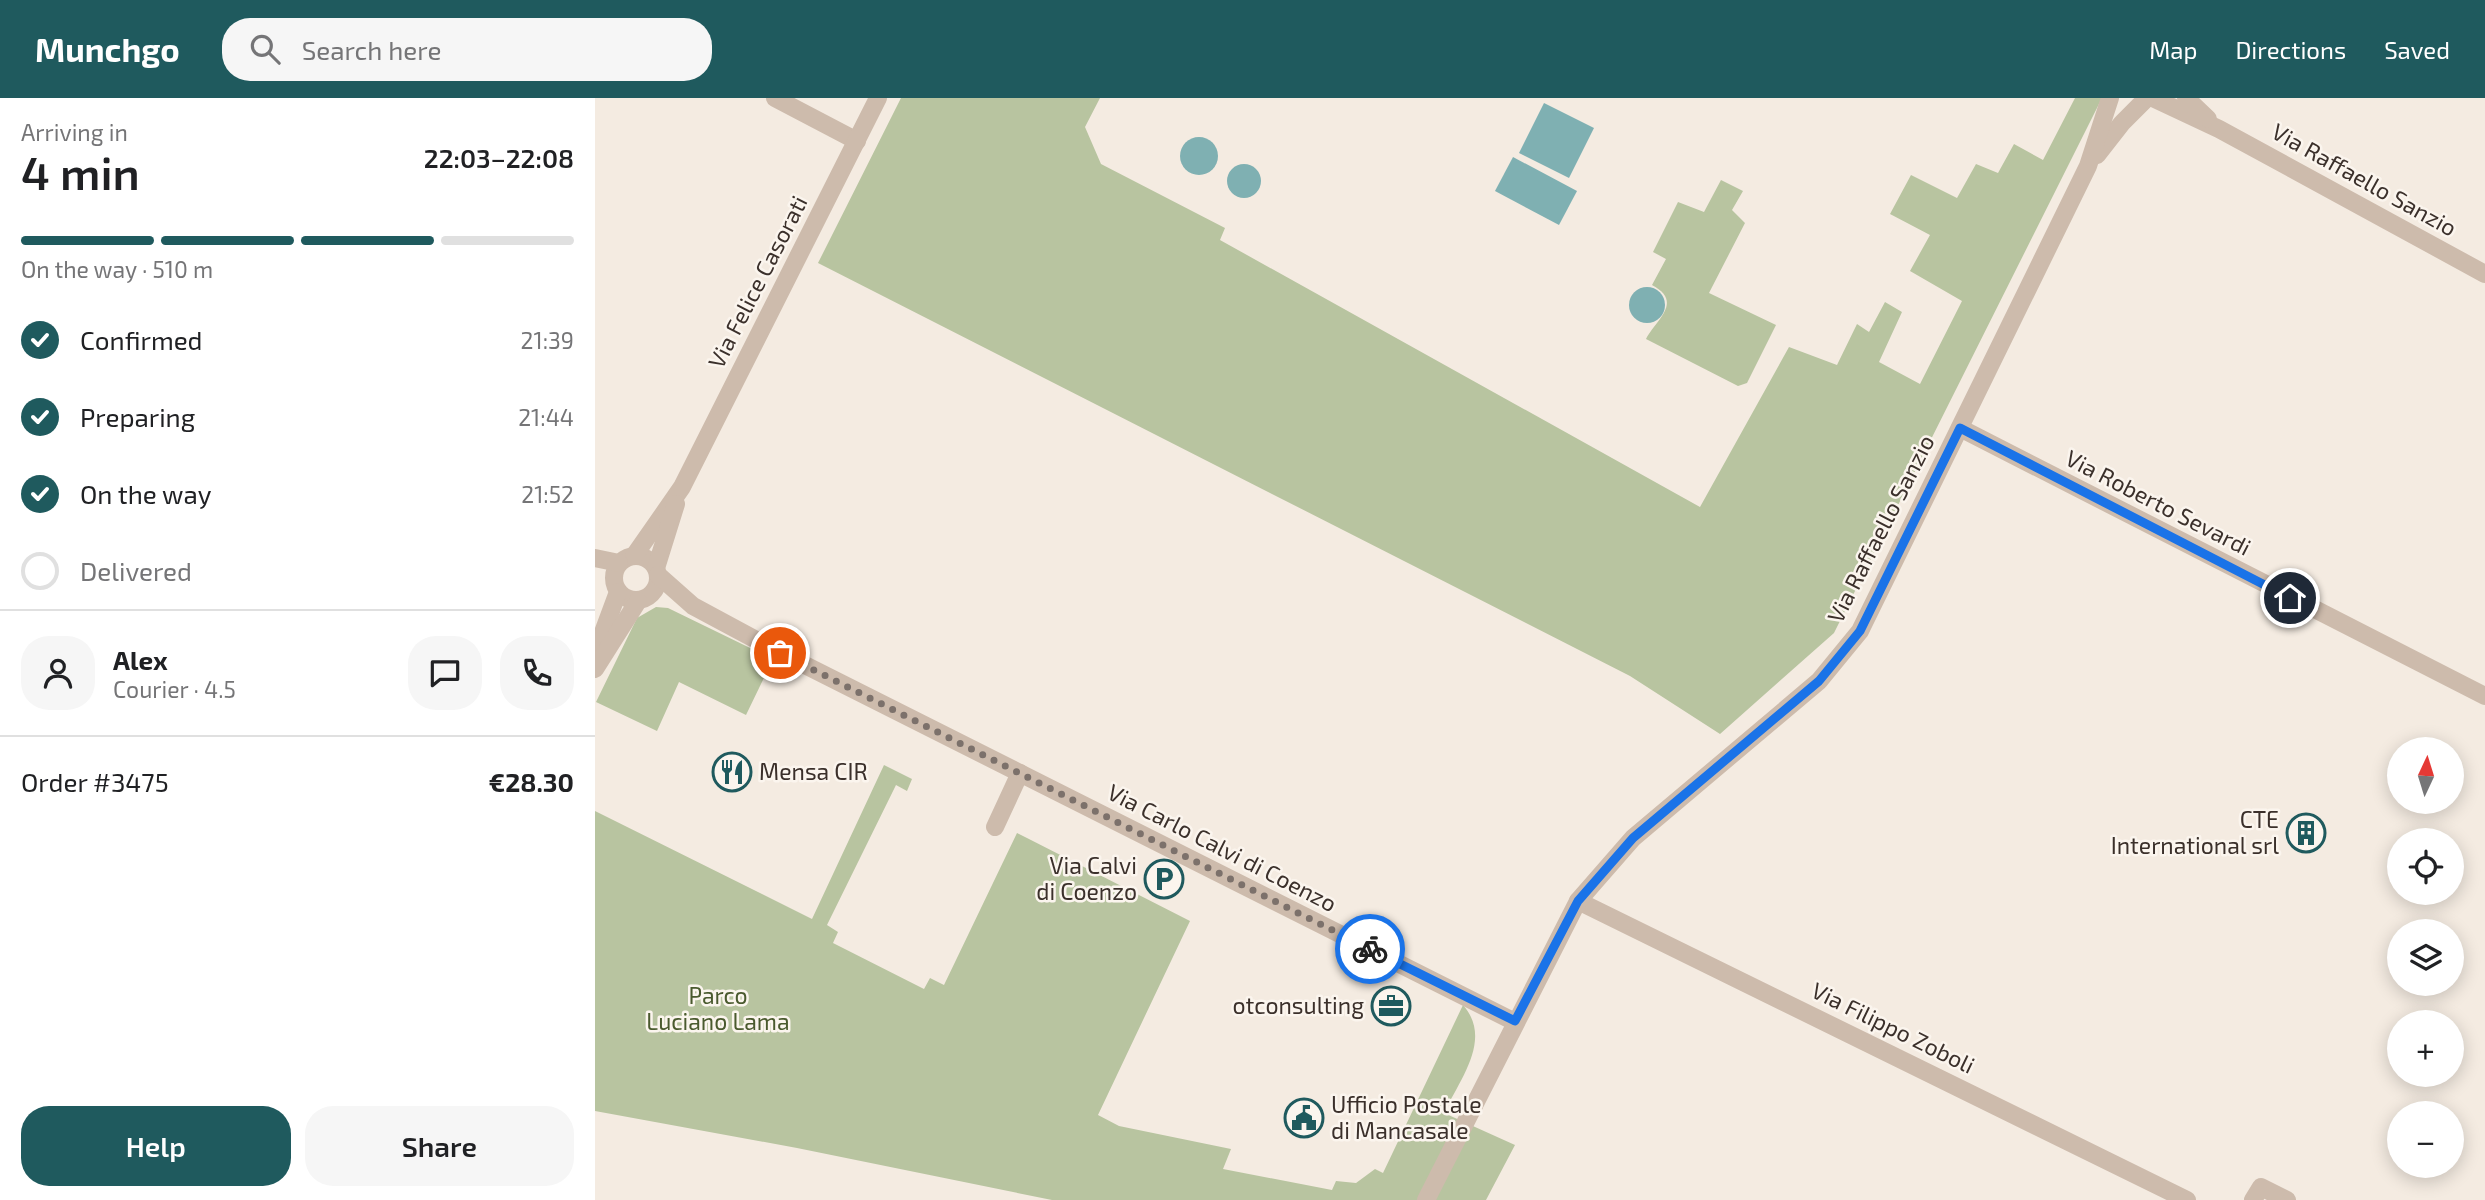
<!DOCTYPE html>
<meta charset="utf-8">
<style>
:root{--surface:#fff;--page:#f6f6f6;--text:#202124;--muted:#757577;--line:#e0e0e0;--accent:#1f5a5e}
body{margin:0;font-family:"Exo 2",sans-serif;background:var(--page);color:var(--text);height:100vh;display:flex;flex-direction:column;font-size:26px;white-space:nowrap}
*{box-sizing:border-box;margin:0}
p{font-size:23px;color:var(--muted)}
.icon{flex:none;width:38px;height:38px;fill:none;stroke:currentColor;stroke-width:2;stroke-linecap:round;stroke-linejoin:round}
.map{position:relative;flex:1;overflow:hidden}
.drawer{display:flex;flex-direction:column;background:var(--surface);width:595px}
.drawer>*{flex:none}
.needle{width:46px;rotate:4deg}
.controls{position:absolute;left:1792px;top:639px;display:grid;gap:14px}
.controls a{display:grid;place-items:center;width:77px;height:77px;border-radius:50%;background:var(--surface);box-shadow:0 4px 18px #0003;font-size:35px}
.pin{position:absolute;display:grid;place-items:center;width:60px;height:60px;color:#fff;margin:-30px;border:4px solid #fff;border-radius:50%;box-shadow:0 2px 7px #0007}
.courier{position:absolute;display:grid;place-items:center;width:70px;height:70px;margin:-35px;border:5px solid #1a73e8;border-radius:50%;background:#fff;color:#222;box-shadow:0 2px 9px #0007}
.summary em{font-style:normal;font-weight:600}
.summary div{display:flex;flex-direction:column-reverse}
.summary{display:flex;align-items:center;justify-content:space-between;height:119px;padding:0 21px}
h1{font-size:46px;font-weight:600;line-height:52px}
.bar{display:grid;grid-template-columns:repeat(4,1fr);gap:10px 7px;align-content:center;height:84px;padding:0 21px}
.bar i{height:9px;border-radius:5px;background:var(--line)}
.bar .selected{background:var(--accent)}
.bar p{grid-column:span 4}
.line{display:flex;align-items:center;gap:18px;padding:0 21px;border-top:2px solid var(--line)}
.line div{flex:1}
.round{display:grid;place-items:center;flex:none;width:74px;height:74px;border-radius:28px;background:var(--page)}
ol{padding:0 21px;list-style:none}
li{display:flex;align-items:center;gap:21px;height:77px}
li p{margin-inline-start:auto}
li .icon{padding:7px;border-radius:50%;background:var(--accent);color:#fff;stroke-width:4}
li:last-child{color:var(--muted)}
li i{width:38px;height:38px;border:4px solid var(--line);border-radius:50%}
.action{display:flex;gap:14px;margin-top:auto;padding:14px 21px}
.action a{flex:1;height:80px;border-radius:28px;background:var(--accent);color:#fff;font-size:28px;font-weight:600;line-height:80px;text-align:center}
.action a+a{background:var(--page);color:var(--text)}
header{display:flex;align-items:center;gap:42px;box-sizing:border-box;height:98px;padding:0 35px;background:var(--accent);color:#fff}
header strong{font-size:33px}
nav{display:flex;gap:38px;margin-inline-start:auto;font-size:24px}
.search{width:490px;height:63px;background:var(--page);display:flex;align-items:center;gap:18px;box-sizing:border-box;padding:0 24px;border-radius:28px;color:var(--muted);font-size:26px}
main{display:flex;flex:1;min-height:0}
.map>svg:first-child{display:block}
</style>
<header>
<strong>Munchgo</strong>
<div class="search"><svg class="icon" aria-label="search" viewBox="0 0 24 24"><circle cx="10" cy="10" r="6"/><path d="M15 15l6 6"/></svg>Search here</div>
<nav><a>Map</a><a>Directions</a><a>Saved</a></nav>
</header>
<main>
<section class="drawer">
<div class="summary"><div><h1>4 min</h1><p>Arriving in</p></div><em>22:03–22:08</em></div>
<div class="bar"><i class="selected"></i><i class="selected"></i><i class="selected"></i><i></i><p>On the way · 510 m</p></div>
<ol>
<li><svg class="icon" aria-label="check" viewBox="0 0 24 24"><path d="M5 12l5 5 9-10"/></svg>Confirmed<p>21:39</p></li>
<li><svg class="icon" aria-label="check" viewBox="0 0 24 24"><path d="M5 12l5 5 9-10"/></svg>Preparing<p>21:44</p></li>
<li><svg class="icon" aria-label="check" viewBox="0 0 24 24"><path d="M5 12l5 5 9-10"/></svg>On the way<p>21:52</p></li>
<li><i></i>Delivered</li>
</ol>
<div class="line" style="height:126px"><a class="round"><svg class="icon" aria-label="person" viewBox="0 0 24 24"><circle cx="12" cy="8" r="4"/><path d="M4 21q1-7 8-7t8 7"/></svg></a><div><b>Alex</b><p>Courier · 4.5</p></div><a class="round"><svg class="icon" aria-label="chat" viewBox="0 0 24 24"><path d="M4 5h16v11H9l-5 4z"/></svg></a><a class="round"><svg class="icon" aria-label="phone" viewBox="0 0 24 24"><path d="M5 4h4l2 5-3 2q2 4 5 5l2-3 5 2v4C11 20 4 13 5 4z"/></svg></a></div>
<div class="line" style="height:91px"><div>Order #3475</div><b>€28.30</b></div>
<div class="action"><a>Help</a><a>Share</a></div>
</section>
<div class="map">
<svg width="1890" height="1102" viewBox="0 0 1890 1102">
<rect width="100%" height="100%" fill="#f4ebe1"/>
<g fill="#b8c4a0">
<path d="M 306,0 L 505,0 L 490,29 L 506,66 L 630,130 L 625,142 L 1105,409 L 1194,249 L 1242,267 L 1262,226 L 1274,234 L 1290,204 L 1307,214 L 1284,264 L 1325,286 L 1367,203 L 1315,173 L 1335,137 L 1295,116 L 1316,77 L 1362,100 L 1381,66 L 1403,75 L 1419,46 L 1448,62 L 1480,0 L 1507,0 L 1239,535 L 1125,636 L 1035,578 L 223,165 Z"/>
<path d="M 1126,82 L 1148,93 L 1137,112 L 1150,125 L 1114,195 L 1181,227 L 1152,285 L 1143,288 L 1051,241 C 1061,222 1089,204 1057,187 L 1071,161 L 1058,154 L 1083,104 L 1109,114 Z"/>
<path d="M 61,509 L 73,510 L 178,561 L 151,617 L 84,584 L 62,633 L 1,604 L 42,520 Z"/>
<path d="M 289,667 L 317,681 L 312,693 L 301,687 L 232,827 L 243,834 L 238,845 L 329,891 L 335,880 L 349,887 L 422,735 L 432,740 L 595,823 L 503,1017 L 524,1028 L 636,1051 L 628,1071 L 737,1092 L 741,1083 L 761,1085 L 780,1071 L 788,1075 L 868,907 C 898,941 865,981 849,1015 L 920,1047 L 891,1102 L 457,1102 L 202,1050 L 0,1013 L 0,713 L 217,821 Z"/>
</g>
<g fill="#7fb0b2">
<path d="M 949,5 L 999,30 L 974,80 L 924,55 Z"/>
<circle cx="604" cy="58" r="19"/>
<path d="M 918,59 L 982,93 L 964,127 L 900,93 Z"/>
<circle cx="649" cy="83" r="17"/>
<circle cx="1052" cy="207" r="18"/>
</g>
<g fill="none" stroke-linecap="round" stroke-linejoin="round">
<g stroke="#cdbbac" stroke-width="18">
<path d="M 180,0 L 262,43"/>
<path d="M 1558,0 L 1624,31 L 1890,176"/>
<path d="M 1591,0 L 1613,21"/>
<path d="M 1502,57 L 1527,25 L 1550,2"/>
<path d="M 1365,330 L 1890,598"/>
<circle cx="41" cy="480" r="22"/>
<path d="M 39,458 L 87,389 L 283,0"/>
<path d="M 0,460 L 24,465"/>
<path d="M 61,470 L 81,406"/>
<path d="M 63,477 L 98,508 L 180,552 L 920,924"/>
<path d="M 0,556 L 23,494"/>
<path d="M 0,571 L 43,503"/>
<path d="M 400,729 L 425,675"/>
<path d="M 983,803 L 1592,1102"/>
<path d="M 831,1102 L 983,803 L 1038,740 L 1224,583 L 1265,533 L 1493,68 L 1515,0"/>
<path d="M 1658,1102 L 1666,1089 L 1692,1102"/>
</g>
</g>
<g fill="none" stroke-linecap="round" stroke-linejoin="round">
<path stroke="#7c716b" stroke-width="7" stroke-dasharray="0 12.6" d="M 185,555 L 775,851"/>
<path stroke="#1a73e8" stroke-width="9" d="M 775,851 L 920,923 L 983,803 L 1038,740 L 1224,583 L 1265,533 L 1365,330 L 1695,500"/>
</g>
<defs>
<symbol id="restaurant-ring" viewBox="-11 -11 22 22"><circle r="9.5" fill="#fbf5ee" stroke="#1f5a5e" stroke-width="1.5"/><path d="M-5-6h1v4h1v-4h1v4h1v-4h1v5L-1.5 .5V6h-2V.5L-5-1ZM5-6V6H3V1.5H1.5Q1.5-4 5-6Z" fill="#1f5a5e"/></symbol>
<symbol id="building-ring" viewBox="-11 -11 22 22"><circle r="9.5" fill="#fbf5ee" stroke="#1f5a5e" stroke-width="1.5"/><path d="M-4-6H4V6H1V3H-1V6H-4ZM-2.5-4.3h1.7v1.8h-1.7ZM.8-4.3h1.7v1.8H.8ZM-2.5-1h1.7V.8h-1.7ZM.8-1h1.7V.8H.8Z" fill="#1f5a5e"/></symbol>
<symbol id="parking-ring" viewBox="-11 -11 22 22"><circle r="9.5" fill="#fbf5ee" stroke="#1f5a5e" stroke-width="1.5"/><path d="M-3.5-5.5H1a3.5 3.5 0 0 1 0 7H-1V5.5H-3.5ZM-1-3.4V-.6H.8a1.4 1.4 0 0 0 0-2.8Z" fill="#1f5a5e"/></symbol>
<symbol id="office-ring" viewBox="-11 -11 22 22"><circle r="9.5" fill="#fbf5ee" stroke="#1f5a5e" stroke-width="1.5"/><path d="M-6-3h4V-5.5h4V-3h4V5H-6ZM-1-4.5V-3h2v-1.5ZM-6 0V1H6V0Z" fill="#1f5a5e"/></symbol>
<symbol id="civic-ring" viewBox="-11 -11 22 22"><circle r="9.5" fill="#fbf5ee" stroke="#1f5a5e" stroke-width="1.5"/><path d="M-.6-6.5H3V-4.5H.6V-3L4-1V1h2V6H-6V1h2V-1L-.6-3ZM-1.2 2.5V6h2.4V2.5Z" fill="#1f5a5e"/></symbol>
</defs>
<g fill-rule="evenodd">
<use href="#restaurant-ring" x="115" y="652" width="44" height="44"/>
<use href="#building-ring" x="1689" y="713" width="44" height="44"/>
<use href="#parking-ring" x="547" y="759" width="44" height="44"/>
<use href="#office-ring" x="774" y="886" width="44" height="44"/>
<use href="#civic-ring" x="687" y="998" width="44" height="44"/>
</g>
<g text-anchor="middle" stroke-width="5" stroke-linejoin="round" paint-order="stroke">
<g font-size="23" fill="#3b302b" stroke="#fbf5ee">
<text transform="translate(1769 82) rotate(29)" y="8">Via Raffaello Sanzio</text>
<text transform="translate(163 184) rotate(-63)" y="8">Via Felice Casorati</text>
<text transform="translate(1563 405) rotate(27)" y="8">Via Roberto Sevardi</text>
<text transform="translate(1286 431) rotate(-63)" y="8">Via Raffaello Sanzio</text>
<text transform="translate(627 750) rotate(27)" y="8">Via Carlo Calvi di Coenzo</text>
<text transform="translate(1298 930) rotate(26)" y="8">Via Filippo Zoboli</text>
</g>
<g font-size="23" fill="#3b302b" stroke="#fbf5ee" text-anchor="end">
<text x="164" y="682" text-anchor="start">Mensa CIR</text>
<text x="1684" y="730">CTE<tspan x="1684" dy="26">International srl</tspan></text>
<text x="542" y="776">Via Calvi<tspan x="542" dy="26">di Coenzo</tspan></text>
<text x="769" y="916">otconsulting</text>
<text x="736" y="1015" text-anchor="start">Ufficio Postale<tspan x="736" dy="26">di Mancasale</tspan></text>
</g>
<g font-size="23" fill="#4a5a2e" stroke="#fbf5ee">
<text x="123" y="906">Parco<tspan x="123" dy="26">Luciano Lama</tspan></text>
</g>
</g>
</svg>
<div class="controls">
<a><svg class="needle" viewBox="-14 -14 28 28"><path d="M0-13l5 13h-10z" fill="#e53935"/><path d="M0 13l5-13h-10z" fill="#757577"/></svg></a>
<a><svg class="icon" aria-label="locate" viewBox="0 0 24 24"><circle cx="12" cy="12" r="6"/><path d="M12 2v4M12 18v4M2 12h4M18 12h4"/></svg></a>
<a><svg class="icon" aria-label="layers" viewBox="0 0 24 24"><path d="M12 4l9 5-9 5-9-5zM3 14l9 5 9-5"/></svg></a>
<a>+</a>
<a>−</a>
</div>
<div class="pin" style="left:185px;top:555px;background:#ea580c"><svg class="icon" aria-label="bag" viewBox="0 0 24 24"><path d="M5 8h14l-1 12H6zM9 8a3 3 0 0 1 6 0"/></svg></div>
<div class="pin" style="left:1695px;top:500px;background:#1f2937"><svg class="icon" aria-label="home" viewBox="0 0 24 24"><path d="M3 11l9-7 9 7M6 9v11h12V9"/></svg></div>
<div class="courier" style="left:775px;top:851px"><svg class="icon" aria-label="bike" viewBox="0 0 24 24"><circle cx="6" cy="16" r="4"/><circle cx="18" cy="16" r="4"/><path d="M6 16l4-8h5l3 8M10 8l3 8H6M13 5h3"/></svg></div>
</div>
</main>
